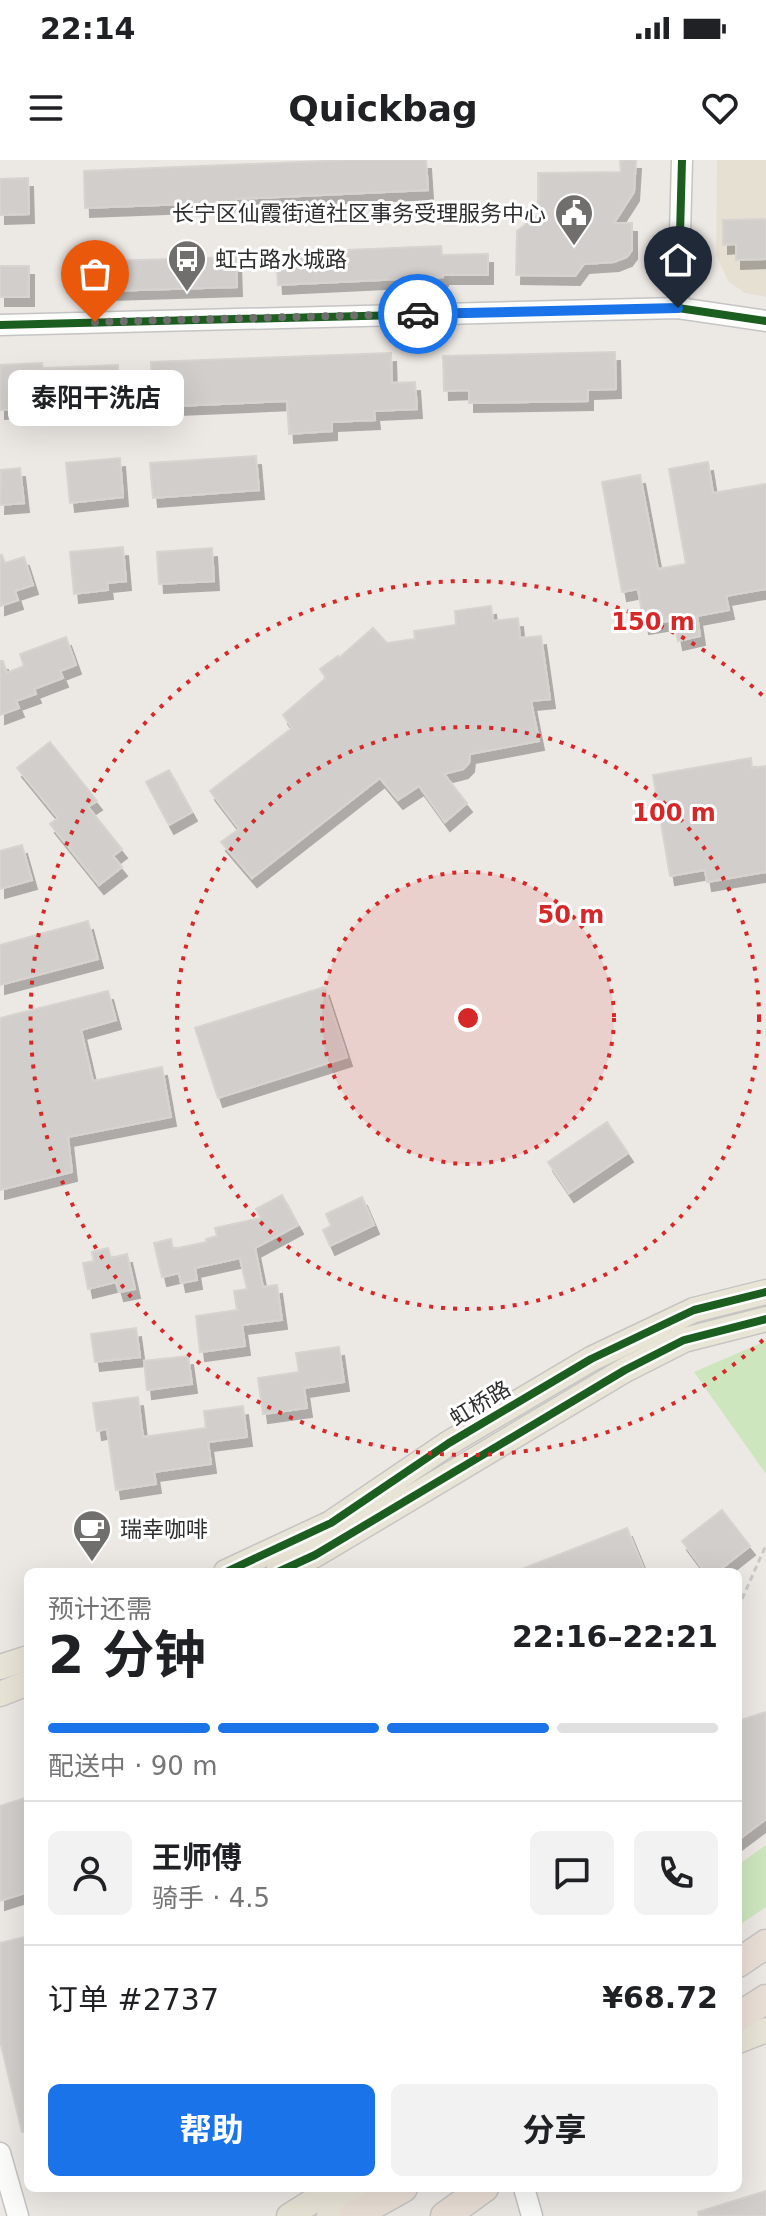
<!DOCTYPE html>
<html lang="zh">
<meta charset="utf-8">
<style>
:root{--surface:#fff;--page:#f2f2f2;--text:#202124;--muted:#757577;--line:#e0e0e0;--accent:#1a73e8}
body{margin:0;font-family:"DejaVu Sans","Noto Sans SC",sans-serif;background:var(--page);color:var(--text);height:100vh;display:flex;flex-direction:column;font-size:30px;white-space:nowrap}
*{box-sizing:border-box;margin:0}
p{font-size:26px;color:var(--muted)}
.icon{flex:none;width:44px;height:44px;fill:none;stroke:currentColor;stroke-width:2;stroke-linecap:round;stroke-linejoin:round}
.map{position:relative;flex:1;overflow:hidden}
.drawer{position:absolute;left:24px;top:1408px;width:718px;height:624px;display:flex;flex-direction:column;background:var(--surface);border-radius:12px;box-shadow:0 8px 32px #0002}
.drawer>*{flex:none}
.pin{position:absolute;display:grid;place-items:center;width:68px;height:68px;color:#fff;margin:-82px -34px;border-radius:50% 50% 50% 0;rotate:-45deg;box-shadow:0 0 8px #0007}
.pin .icon{rotate:45deg}
.courier{position:absolute;display:grid;place-items:center;width:80px;height:80px;margin:-40px;border:6px solid #1a73e8;border-radius:50%;background:#fff;color:#222;box-shadow:0 2px 10px #0007}
.bubble{position:absolute;height:56px;border-radius:12px;background:var(--surface);box-shadow:0 8px 32px #0002;font-size:26px;font-weight:700;line-height:56px;text-align:center}
.overview em{font-style:normal;font-weight:700}
.overview div{display:flex;flex-direction:column-reverse}
.overview{display:flex;align-items:center;justify-content:space-between;height:136px;padding:0 24px}
h1{font-size:52px;font-weight:700;line-height:60px}
.bar{display:grid;grid-template-columns:repeat(4,1fr);gap:12px 8px;align-content:center;height:96px;padding:0 24px}
.bar i{height:10px;border-radius:6px;background:var(--line)}
.bar .on{background:var(--accent)}
.bar p{grid-column:span 4}
.line{display:flex;align-items:center;gap:20px;padding:0 24px;border-top:2px solid var(--line)}
.line div{flex:1}
.round{display:grid;place-items:center;flex:none;width:84px;height:84px;border-radius:12px;background:var(--page)}
.action{display:flex;gap:16px;margin-top:auto;padding:16px 24px}
.action a{flex:1;height:92px;border-radius:12px;background:var(--accent);color:#fff;font-size:32px;font-weight:700;line-height:92px;text-align:center}
.action a+a{background:var(--page);color:var(--text)}
.status{display:flex;justify-content:space-between;align-items:center;height:56px;padding:0 40px;background:var(--surface);direction:ltr}
.status svg{height:22px;fill:currentColor}
header{display:flex;justify-content:space-between;align-items:center;height:104px;padding:0 24px;background:var(--surface);font-size:36px;font-weight:700}
.map>svg:first-child{display:block}
</style>
<div class="status"><b>22:14</b><svg viewBox="0 0 49 12"><path d="M0 12V9h3v3zM5 12V6h3v6zM10 12V3h3v9zM15 12V0h3v12zM26 1h20v11H26zM47 4h2v5h-2z"/></svg></div>
<header><svg class="icon" aria-label="menu" viewBox="0 0 24 24"><path d="M4 6h16M4 12h16M4 18h16"/></svg>Quickbag<svg class="icon" aria-label="heart" viewBox="0 0 24 24"><path d="M12 20l-8-8c-3-5 5-10 8-4 3-6 11-1 8 4z"/></svg></header>
<div class="map">
<svg width="766" height="2056" viewBox="0 0 766 2056">
<defs>
<filter id="shadow"><feDropShadow dx="5" dy="9" stdDeviation="0" flood-color="#0004"/></filter>
</defs>
<rect width="100%" height="100%" fill="#ece8e4"/>
<path fill="#e6e0d3" d="M 717,0 L 766,0 L 766,137 L 745,133 L 728,121 L 716,95 Z"/>
<g fill="#cee6be">
<path d="M 766,1181 L 766,1314 L 694,1212 Z"/>
<path d="M 766,1685 L 766,1747 L 738,1766 L 738,1705 Z"/>
</g>
<g fill="#d1cecb" stroke="#d7d4d0" stroke-width="2" filter="url(#shadow)">
<path d="M 349,0 L 426,0 L 428,30 L 236,39 L 236,42 L 85,48 L 84,11 Z"/>
<path d="M 620,0 L 636,0 L 634,32 L 614,63 L 632,63 L 632,90 L 627,97 L 614,102 L 584,104 L 575,116 L 516,115 L 517,71 L 538,55 L 538,13 L 621,12 Z"/>
<path d="M 28,18 L 29,54 L 0,55 L 0,19 Z"/>
<path d="M 766,59 L 766,99 L 736,100 L 736,84 L 723,85 L 723,60 Z"/>
<path d="M 441,86 L 442,95 L 488,94 L 488,115 L 443,115 L 443,117 L 278,125 L 276,93 Z"/>
<path d="M 236,97 L 237,127 L 74,132 L 73,102 Z"/>
<rect x="0" y="106" width="29" height="31"/>
<path d="M 615,192 L 616,229 L 588,230 L 588,241 L 469,243 L 469,230 L 444,231 L 443,196 Z"/>
<path d="M 391,193 L 392,223 L 415,222 L 417,249 L 374,251 L 375,260 L 332,262 L 332,271 L 289,274 L 287,241 L 153,247 L 151,202 Z"/>
<path d="M 42,203 L 43,208 L 118,205 L 119,247 L 63,250 L 63,247 L 0,250 L 0,205 Z"/>
<path d="M 256,296 L 259,330 L 153,338 L 150,303 Z"/>
<path d="M 120,298 L 123,337 L 70,343 L 66,303 Z"/>
<path d="M 708,302 L 713,333 L 766,324 L 766,429 L 726,436 L 729,450 L 697,456 L 700,476 L 678,481 L 674,460 L 644,465 L 638,429 L 622,432 L 602,322 L 640,315 L 658,409 L 686,404 L 669,309 Z"/>
<path d="M 20,308 L 24,343 L 0,345 L 1,310 Z"/>
<path d="M 123,387 L 126,421 L 107,423 L 108,430 L 74,434 L 70,392 Z"/>
<path d="M 212,388 L 214,421 L 159,424 L 157,392 Z"/>
<path d="M 0,395 L 2,395 L 5,403 L 24,397 L 33,425 L 15,431 L 18,440 L 0,446 Z"/>
<path d="M 491,446 L 493,461 L 518,458 L 520,478 L 541,476 L 550,539 L 531,541 L 539,581 L 470,594 L 469,603 L 463,609 L 444,614 L 467,643 L 445,662 L 419,626 L 398,640 L 380,618 L 252,718 L 221,682 L 239,669 L 210,631 L 292,568 L 283,555 L 326,518 L 320,509 L 338,496 L 339,498 L 373,468 L 387,483 L 415,479 L 414,471 L 456,465 L 455,451 Z"/>
<path d="M 66,477 L 76,505 L 60,511 L 63,518 L 34,529 L 36,534 L 16,541 L 19,548 L 0,555 L 0,501 L 3,501 L 7,513 L 24,506 L 20,494 Z"/>
<path d="M 50,582 L 97,641 L 88,647 L 122,689 L 113,696 L 122,707 L 99,725 L 50,664 L 58,658 L 17,608 Z"/>
<path d="M 751,598 L 752,608 L 766,606 L 766,712 L 707,722 L 705,710 L 670,716 L 653,615 Z"/>
<path d="M 169,610 L 192,652 L 169,665 L 146,622 Z"/>
<path d="M 22,685 L 32,720 L 0,729 L 0,691 Z"/>
<path d="M 88,761 L 98,799 L 0,825 L 0,785 Z"/>
<path d="M 324,827 L 347,897 L 218,938 L 195,868 Z"/>
<path d="M 108,831 L 116,860 L 81,870 L 93,921 L 162,907 L 171,957 L 68,977 L 72,1012 L 0,1030 L 0,858 Z"/>
<path d="M 607,962 L 628,993 L 569,1033 L 548,1002 Z"/>
<path d="M 282,1035 L 298,1065 L 255,1088 L 263,1127 L 277,1125 L 282,1160 L 242,1165 L 245,1186 L 200,1192 L 196,1156 L 237,1150 L 234,1131 L 247,1129 L 240,1098 L 195,1108 L 197,1120 L 181,1123 L 179,1113 L 162,1117 L 154,1083 L 171,1079 L 173,1089 L 207,1082 L 206,1079 L 217,1076 L 215,1068 L 261,1058 L 256,1049 Z"/>
<path d="M 362,1037 L 374,1065 L 330,1086 L 323,1070 L 331,1066 L 326,1054 Z"/>
<path d="M 108,1088 L 111,1098 L 127,1094 L 135,1129 L 119,1132 L 116,1122 L 88,1129 L 83,1103 L 94,1101 L 92,1092 Z"/>
<path d="M 136,1168 L 140,1197 L 95,1202 L 91,1174 Z"/>
<path d="M 339,1187 L 344,1222 L 304,1228 L 307,1248 L 263,1254 L 258,1218 L 299,1212 L 296,1193 Z"/>
<path d="M 188,1196 L 192,1224 L 147,1230 L 144,1201 Z"/>
<path d="M 138,1237 L 143,1277 L 206,1268 L 204,1251 L 243,1246 L 247,1277 L 208,1282 L 211,1304 L 154,1312 L 156,1324 L 116,1330 L 107,1269 L 97,1271 L 93,1243 Z"/>
<path d="M 722,1350 L 750,1386 L 717,1412 L 705,1412 L 682,1381 Z"/>
<path d="M 627,1368 L 645,1412 L 517,1412 L 517,1411 Z"/>
<path d="M 766,1552 L 766,1659 L 738,1680 L 738,1561 Z"/>
<path d="M 28,1637 L 28,1732 L 0,1741 L 0,1646 Z"/>
<path d="M 28,1776 L 28,1972 L 22,1972 L 0,1881 L 0,1783 Z"/>
<path d="M 766,2031 L 766,2056 L 699,2056 L 698,2052 Z"/>
</g>
<g fill="none" stroke-linecap="round" stroke-linejoin="round">
<defs>
<g id="minor">
<path d="M 678,148 L 682,0"/>
<path d="M 0,165 L 678,148 L 766,161"/>
<path d="M 0,1993 L 18,2056"/>
<path d="M 524,2028 L 532,2056"/>
</g>
<g id="major">
<path d="M 226,1412 L 331,1363 L 449,1283 L 591,1199 L 694,1150 L 766,1132"/>
<path d="M 278,1412 L 315,1395 L 625,1210 L 684,1180 L 766,1159"/>
<path d="M 0,1507 L 28,1498"/>
<path d="M 0,1534 L 28,1523"/>
<path d="M 738,1881 L 766,1870"/>
<path d="M 289,2056 L 334,2028"/>
<path d="M 329,2056 L 371,2028"/>
</g>
<g id="highway">
<path d="M 738,1803 L 766,1784"/>
<path d="M 738,1857 L 766,1839"/>
<path d="M 353,2056 L 403,2028"/>
<path d="M 445,2056 L 484,2028"/>
</g>
</defs>
<use href="#minor" stroke="#c5c4c5" stroke-width="23"/>
<use href="#major" stroke="#c6c5c4" stroke-width="27"/>
<use href="#highway" stroke="#c6c5c4" stroke-width="31"/>
<path stroke="#c9c9c8" stroke-width="3" stroke-dasharray="6 4" stroke-linecap="butt" d="M 738,1448 L 766,1385"/>
<use href="#minor" stroke="#fcfcfb" stroke-width="20"/>
<use href="#major" stroke="#e8e4d6" stroke-width="24"/>
<use href="#highway" stroke="#eadfd6" stroke-width="28"/>
<defs>
<g id="cycleway">
<path d="M 678,148 L 682,0"/>
<path d="M 0,165 L 678,148 L 766,161"/>
<path d="M 226,1412 L 331,1363 L 449,1283 L 591,1199 L 694,1150 L 766,1132"/>
<path d="M 278,1412 L 315,1395 L 625,1210 L 684,1180 L 766,1159"/>
</g>
</defs>
<use href="#cycleway" stroke="#fff" stroke-width="13"/>
<use href="#cycleway" stroke="#1b5e20" stroke-width="8"/>
</g>
<g fill="none" stroke-linecap="round" stroke-linejoin="round">
<path stroke="#706f6e" stroke-width="8" stroke-dasharray="0 14.4" d="M 95,162 L 418,154"/>
<path stroke="#1a73e8" stroke-width="10" d="M 418,154 L 678,148"/>
</g>
<circle cx="468" cy="858" r="146" fill="#d62828" fill-opacity=".12"/>
<g fill="none" stroke="#d62828" stroke-width="4" stroke-dasharray="4 8">
<circle cx="468" cy="858" r="146"/>
<circle cx="468" cy="858" r="291"/>
<path d="M763 1180A437 437 0 1 1 763 536"/>
</g>
<defs>
<symbol id="civic-pin" viewBox="-11 -11 22 30"><path d="M0 17L-7.5 6A9.5 9.5 0 1 1 7.5 6Z" fill="#706f6e" stroke="#fff"/><path d="M-.6-6.5H3V-4.5H.6V-3L4-1V1h2V6H-6V1h2V-1L-.6-3ZM-1.2 2.5V6h2.4V2.5Z" fill="#fff"/></symbol>
<symbol id="bus-pin" viewBox="-11 -11 22 30"><path d="M0 17L-7.5 6A9.5 9.5 0 1 1 7.5 6Z" fill="#706f6e" stroke="#fff"/><path d="M-5-6H5V4H4V6H2V4H-2V6H-4V4H-5ZM-3.5-4V0h7V-4ZM-3.5 1.2v1.5H-2V1.2ZM2 1.2v1.5H3.5V1.2Z" fill="#fff"/></symbol>
<symbol id="cafe-pin" viewBox="-11 -11 22 30"><path d="M0 17L-7.5 6A9.5 9.5 0 1 1 7.5 6Z" fill="#706f6e" stroke="#fff"/><path d="M-5.5-4.5H6V0H3Q3 3.5 0 3.5H-2.5Q-5.5 3.5-5.5 0ZM3-3.2v2h1.7v-2ZM-6 4.5H4V6H-6Z" fill="#fff"/></symbol>
</defs>
<g fill-rule="evenodd">
<use href="#civic-pin" x="552" y="31" width="44" height="60"/>
<use href="#bus-pin" x="165" y="77" width="44" height="60"/>
<use href="#cafe-pin" x="70" y="1347" width="44" height="60"/>
</g>
<g text-anchor="middle" stroke-width="6" stroke-linejoin="round" paint-order="stroke">
<g font-size="22" fill="#2e2e2e" stroke="#fff" text-anchor="start">
<text x="546" y="61" text-anchor="end">长宁区仙霞街道社区事务受理服务中心</text>
<text x="215" y="107">虹古路水城路</text>
<text x="120" y="1377">瑞幸咖啡</text>
</g>
<g font-size="22" fill="#2e2e2e" stroke="#fff">
<text transform="translate(480 1243) rotate(-31)" y="8">虹桥路</text>
</g>
</g>
<circle cx="468" cy="858" r="12" fill="#d62828" stroke="#fff" stroke-width="4"/>
<g font-size="24" text-anchor="middle" font-weight="bold" fill="#d62828" stroke="#fff" stroke-width="6" stroke-linejoin="round" paint-order="stroke">
<text x="653" y="470">150 m</text>
<text x="674" y="661">100 m</text>
<text x="571" y="763">50 m</text>
</g>
</svg>
<div class="pin" style="left:95px;top:162px;background:#ea580c"><svg class="icon" aria-label="bag" viewBox="0 0 24 24"><path d="M5 8h14l-1 12H6zM9 8a3 3 0 0 1 6 0"/></svg></div>
<div class="pin" style="left:678px;top:148px;background:#1f2937"><svg class="icon" aria-label="home" viewBox="0 0 24 24"><path d="M3 11l9-7 9 7M6 9v11h12V9"/></svg></div>
<div class="courier" style="left:418px;top:154px"><svg class="icon" aria-label="car" viewBox="0 0 24 24"><path d="M5 17H2v-5l4-1 3-4h7l3 4 3 1v5h-3M9 17h6M6 11h13"/><circle cx="7" cy="17" r="2"/><circle cx="17" cy="17" r="2"/></svg></div>
<div class="bubble" style="left:8px;top:210px;width:176px">泰阳干洗店</div>
<section class="drawer">
<div class="overview"><div><h1>2 分钟</h1><p>预计还需</p></div><em>22:16–22:21</em></div>
<div class="bar"><i class="on"></i><i class="on"></i><i class="on"></i><i></i><p>配送中 · 90 m</p></div>
<div class="line" style="height:144px"><a class="round"><svg class="icon" aria-label="person" viewBox="0 0 24 24"><circle cx="12" cy="8" r="4"/><path d="M4 21q1-7 8-7t8 7"/></svg></a><div><b>王师傅</b><p>骑手 · 4.5</p></div><a class="round"><svg class="icon" aria-label="chat" viewBox="0 0 24 24"><path d="M4 5h16v11H9l-5 4z"/></svg></a><a class="round"><svg class="icon" aria-label="phone" viewBox="0 0 24 24"><path d="M5 4h4l2 5-3 2q2 4 5 5l2-3 5 2v4C11 20 4 13 5 4z"/></svg></a></div>
<div class="line" style="height:104px"><div>订单 #2737</div><b>¥68.72</b></div>
<div class="action"><a>帮助</a><a>分享</a></div>
</section>
</div>
